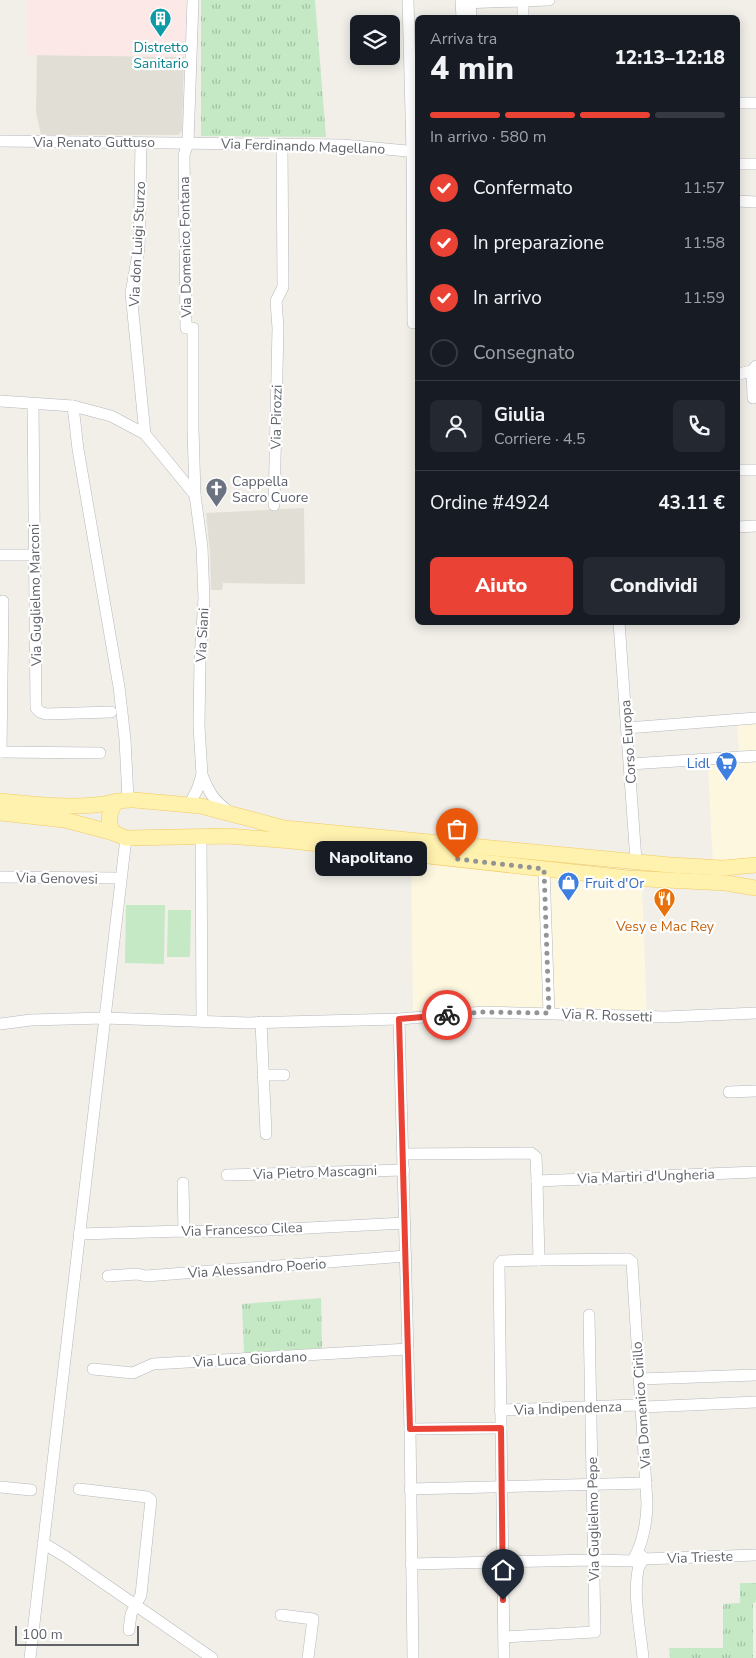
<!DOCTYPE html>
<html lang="it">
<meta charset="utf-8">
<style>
:root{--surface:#171b24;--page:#242831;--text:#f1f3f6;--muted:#9ea1a6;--line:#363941;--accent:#ea4335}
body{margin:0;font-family:"Nunito Sans",sans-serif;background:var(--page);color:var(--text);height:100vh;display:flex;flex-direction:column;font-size:19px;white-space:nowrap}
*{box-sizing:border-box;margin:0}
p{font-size:16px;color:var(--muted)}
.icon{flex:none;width:28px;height:28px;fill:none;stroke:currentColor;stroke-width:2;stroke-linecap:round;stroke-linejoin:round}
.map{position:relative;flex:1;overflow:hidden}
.panel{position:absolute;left:415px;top:15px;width:325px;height:610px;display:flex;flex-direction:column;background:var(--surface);border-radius:8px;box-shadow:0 2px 12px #0003}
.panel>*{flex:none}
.tools{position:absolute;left:350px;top:15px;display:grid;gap:10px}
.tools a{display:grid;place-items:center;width:50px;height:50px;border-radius:8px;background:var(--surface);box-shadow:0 2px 12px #0003;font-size:25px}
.scale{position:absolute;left:15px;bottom:12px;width:124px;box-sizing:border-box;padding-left:5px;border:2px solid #5f6368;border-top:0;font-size:14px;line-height:18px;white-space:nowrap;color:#5f6368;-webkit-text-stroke:4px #fff;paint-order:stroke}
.pin{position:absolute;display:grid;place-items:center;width:42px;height:42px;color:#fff;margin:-51px -21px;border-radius:50% 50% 50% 0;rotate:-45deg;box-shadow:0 0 5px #0007}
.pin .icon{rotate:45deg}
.courier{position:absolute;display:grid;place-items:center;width:50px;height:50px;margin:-25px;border:4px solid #ea4335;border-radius:50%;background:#fff;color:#222;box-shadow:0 1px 6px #0007}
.bubble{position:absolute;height:35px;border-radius:8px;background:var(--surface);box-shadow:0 2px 12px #0003;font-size:16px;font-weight:800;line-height:35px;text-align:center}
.summary em{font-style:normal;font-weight:800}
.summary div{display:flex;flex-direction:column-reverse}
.summary{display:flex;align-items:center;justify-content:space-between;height:85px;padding:0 15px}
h1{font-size:32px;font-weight:800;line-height:38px}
.bar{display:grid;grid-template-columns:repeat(4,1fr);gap:8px 5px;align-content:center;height:60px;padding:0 15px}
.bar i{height:6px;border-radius:4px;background:var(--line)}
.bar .selected{background:var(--accent)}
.bar p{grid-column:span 4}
.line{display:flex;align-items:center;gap:12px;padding:0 15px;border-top:1px solid var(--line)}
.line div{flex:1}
.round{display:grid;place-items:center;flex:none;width:52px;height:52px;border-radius:8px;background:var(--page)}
ol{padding:0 15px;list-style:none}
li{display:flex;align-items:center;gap:15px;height:55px}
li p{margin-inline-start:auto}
li .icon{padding:5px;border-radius:50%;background:var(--accent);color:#fff;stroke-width:4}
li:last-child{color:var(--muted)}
li i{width:28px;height:28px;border:2px solid var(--line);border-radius:50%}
.button{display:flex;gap:10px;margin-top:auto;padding:10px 15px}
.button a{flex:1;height:58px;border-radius:8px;background:var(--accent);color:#fff;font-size:20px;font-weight:800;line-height:58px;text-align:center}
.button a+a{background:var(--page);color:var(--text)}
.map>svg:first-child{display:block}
</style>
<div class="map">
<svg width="756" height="1658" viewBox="0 0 756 1658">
<defs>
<pattern id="grass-tufts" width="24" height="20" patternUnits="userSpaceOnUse" patternTransform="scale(1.25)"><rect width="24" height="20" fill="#c5e8c5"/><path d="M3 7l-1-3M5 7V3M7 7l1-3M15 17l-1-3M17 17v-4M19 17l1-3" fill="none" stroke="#a3c0a4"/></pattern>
</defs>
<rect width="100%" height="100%" fill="#f1efe8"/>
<g fill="#fef7e0">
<path d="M 756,722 L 756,862 L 713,864 L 708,765 L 740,763 L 737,724 Z"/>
<path d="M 411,858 L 642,883 L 647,1021 L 490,1007 L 413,1011 Z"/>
</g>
<g fill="#e1ded6">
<path d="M 37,55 L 184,57 L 182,131 L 178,135 L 41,135 L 36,112 Z"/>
<path d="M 304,508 L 305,584 L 223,583 L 222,590 L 211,590 L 210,553 L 206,513 Z"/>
</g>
<path fill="#fce8e6" d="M 28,0 L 186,0 L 184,57 L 27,55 Z"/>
<g fill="url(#grass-tufts)">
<path d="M 201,0 L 315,0 L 326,137 L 201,136 Z"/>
<path d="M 321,1298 L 322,1348 L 244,1353 L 242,1304 Z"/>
<path d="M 740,1583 L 756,1583 L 756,1602 L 753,1603 L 753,1658 L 670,1658 L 669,1648 L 723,1648 L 723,1604 L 740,1603 Z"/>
</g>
<g fill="#c5e8c5">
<path d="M 126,905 L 165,905 L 164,964 L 125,963 Z"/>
<path d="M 168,910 L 191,910 L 190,957 L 167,957 Z"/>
</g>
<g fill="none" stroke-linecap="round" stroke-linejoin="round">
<defs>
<g id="minor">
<path d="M 193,0 L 188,143 L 184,155 L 186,328 L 193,328 L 193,429 L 195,495 L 202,547 L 204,599 L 200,659 L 199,726 L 202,775"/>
<path d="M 408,0 L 412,151 L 413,323"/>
<path d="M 461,0 L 462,18"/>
<path d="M 470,0 L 471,18"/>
<path d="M 523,0 L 523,18"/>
<path d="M 462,3 L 549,0"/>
<path d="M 738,103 L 756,103"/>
<path d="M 0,141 L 343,145 L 418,152"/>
<path d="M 141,143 L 139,248 L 131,293 L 145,434"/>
<path d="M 738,164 L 756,164"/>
<path d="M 738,201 L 756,202"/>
<path d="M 738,374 L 752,371"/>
<path d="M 753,398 L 752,371 L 756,366"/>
<path d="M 0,401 L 73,406 L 111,416 L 145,434 L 195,495"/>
<path d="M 33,404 L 36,708 L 40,712 L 46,714 L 111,712"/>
<path d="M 73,406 L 78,449 L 119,687 L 125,739 L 128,799"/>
<path d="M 738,470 L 756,470"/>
<path d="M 274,505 L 278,328 L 276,301 L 283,287 L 282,144"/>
<path d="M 738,527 L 756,526"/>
<path d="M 0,555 L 34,555"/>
<path d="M 619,622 L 636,861"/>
<path d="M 627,728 L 756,718"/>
<path d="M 0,752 L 100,753"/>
<path d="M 1,752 L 3,601"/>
<path d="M 630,764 L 756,756"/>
<path d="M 189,805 L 197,790 L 202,775 C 209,792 213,800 228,811"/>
<path d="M 201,837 L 202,1020"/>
<path d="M 544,869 L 549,1013"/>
<path d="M 0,877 L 115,878"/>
<path d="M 399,1019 L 410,1429 L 413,1658"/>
<path d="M 261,1022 L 266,1134"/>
<path d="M 0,1024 L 31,1020 L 104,1018 L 248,1023 L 399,1019 L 483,1012 L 665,1017 L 756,1013"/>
<path d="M 263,1075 L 284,1075"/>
<path d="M 729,1092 L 756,1091"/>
<path d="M 403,1154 L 531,1153 L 536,1157 L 537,1181 L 756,1172"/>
<path d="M 227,1175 L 404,1170"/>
<path d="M 537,1181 L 539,1260 L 628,1259 L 632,1262 L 647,1503 C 647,1520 643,1543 634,1558 L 636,1562 L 641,1563 L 643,1557 L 639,1554 L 636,1555"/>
<path d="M 183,1183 L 184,1231"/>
<path d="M 79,1234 L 184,1231 L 230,1232 L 405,1223"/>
<path d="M 108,1276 L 137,1274 L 146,1276 L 406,1256"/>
<path d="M 93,1369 L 133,1373 L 153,1364 L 408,1349"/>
<path d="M 640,1379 L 756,1375"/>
<path d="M 500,1410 L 636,1405 L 644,1407 L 756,1402"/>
<path d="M 410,1429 L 501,1428"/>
<path d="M 0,1487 L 31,1490"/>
<path d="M 79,1489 L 147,1497 L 151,1500 L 141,1595 L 131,1614 L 129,1630"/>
<path d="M 410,1489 L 646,1483"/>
<path d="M 43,1543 L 66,1557 L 212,1658"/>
<path d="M 643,1559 L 756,1555"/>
<path d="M 640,1563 C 631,1588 641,1632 643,1658"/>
<path d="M 411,1564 L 593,1560 L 635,1561"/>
<path d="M 281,1615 L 313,1619 L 308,1658"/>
<path d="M 504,1637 L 595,1632 L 589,1315"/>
<path d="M 30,1658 L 126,838"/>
<path d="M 504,1658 L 499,1265 L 502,1261 L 539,1260"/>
</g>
<g id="major">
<path d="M 0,801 C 31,804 63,808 95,805 C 108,804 121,799 134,800 L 201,806 L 284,828 L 670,865 L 723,868 L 756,865"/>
<path d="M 0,813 L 65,820 L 114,833 L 126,838 L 228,836 L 292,841 L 627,878 L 726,883 L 756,888"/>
<path d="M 114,833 C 106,822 109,811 117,801"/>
</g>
</defs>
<use href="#minor" stroke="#b5b8bc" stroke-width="12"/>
<use href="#major" stroke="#f2c960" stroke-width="16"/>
<use href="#minor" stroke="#fff" stroke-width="11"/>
<use href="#major" stroke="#fff2af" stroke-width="15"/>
</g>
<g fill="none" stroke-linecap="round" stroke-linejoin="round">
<path stroke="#929495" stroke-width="5" stroke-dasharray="0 9" d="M 447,1015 L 483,1012 L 549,1013 L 544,869 L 457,859"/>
<path stroke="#ea4335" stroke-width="6" d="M 447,1015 L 399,1019 L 410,1429 L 501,1428 L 503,1600"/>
</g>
<defs>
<symbol id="building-pin" viewBox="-11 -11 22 30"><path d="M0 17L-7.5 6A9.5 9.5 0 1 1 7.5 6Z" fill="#0f9aa8" stroke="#fff"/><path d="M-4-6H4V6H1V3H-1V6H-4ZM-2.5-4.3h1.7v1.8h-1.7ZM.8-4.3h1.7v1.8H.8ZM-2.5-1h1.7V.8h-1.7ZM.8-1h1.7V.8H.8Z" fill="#fff"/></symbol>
<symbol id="church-pin" viewBox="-11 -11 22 30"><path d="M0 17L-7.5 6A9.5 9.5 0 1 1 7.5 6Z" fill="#6b7280" stroke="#fff"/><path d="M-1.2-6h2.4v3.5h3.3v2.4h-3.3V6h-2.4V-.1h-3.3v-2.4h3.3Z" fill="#fff"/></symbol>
<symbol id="supermarket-pin" viewBox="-11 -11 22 30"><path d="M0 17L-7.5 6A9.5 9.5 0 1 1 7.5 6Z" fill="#3f7fe0" stroke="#fff"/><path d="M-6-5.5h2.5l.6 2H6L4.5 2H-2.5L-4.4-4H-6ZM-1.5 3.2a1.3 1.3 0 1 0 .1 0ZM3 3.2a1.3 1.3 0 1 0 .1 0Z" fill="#fff"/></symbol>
<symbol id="shop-pin" viewBox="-11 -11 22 30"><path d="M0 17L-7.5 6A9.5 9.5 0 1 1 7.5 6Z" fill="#3f7fe0" stroke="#fff"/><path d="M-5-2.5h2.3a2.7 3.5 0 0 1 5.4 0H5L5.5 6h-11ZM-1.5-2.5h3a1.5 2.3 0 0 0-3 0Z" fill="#fff"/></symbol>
<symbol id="restaurant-pin" viewBox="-11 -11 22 30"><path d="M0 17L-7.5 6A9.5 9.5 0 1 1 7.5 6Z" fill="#e8710a" stroke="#fff"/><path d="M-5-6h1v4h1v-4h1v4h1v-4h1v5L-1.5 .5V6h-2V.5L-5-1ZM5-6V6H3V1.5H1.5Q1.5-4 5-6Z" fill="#fff"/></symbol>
</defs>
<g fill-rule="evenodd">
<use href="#building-pin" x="148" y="6" width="25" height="34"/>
<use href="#church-pin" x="204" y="476" width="25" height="34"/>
<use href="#supermarket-pin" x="714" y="750" width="25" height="34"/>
<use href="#shop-pin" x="556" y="870" width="25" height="34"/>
<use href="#restaurant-pin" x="652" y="886" width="25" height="34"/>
</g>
<g text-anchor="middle" stroke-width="4.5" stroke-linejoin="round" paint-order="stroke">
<g font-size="14" fill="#0d838f" stroke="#fff">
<text x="161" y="52">Distretto<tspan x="161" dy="16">Sanitario</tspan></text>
</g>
<g font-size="14" fill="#5f6368" stroke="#fff">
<text x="94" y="147">Via Renato Guttuso</text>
<text transform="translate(303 146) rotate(2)" y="5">Via Ferdinando Magellano</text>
<text transform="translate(137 244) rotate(-87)" y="5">Via don Luigi Sturzo</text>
<text transform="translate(185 247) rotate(-91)" y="5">Via Domenico Fontana</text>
<text transform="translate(276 417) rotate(-89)" y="5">Via Pirozzi</text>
<text transform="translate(35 595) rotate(-91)" y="5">Via Guglielmo Marconi</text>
<text transform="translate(202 635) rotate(-87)" y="5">Via Siani</text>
<text transform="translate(628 742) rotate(-94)" y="5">Corso Europa</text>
<text transform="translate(57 878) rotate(1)" y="5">Via Genovesi</text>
<text transform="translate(607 1015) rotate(2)" y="5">Via R. Rossetti</text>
<text transform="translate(315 1172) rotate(-2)" y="5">Via Pietro Mascagni</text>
<text transform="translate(646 1176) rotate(-2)" y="5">Via Martiri d'Ungheria</text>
<text transform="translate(242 1229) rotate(-2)" y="5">Via Francesco Cilea</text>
<text transform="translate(257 1268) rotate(-4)" y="5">Via Alessandro Poerio</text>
<text transform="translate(250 1359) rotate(-3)" y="5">Via Luca Giordano</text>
<text transform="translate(641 1405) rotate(-94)" y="5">Via Domenico Cirillo</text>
<text transform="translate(568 1408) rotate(-2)" y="5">Via Indipendenza</text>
<text transform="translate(593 1519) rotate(-91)" y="5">Via Guglielmo Pepe</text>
<text transform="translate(700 1557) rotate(-2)" y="5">Via Trieste</text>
</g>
<g font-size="14" fill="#5b616d" stroke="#fff" text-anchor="start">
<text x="232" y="486">Cappella<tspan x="232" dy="16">Sacro Cuore</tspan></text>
</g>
<g font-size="14" fill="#366cbe" stroke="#fff" text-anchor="end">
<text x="710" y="768">Lidl</text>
<text x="585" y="888" text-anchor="start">Fruit d'Or</text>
</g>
<g font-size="14" fill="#c56008" stroke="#fff">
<text x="665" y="931">Vesy e Mac Rey</text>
</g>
</g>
</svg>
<div class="tools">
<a><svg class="icon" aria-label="layers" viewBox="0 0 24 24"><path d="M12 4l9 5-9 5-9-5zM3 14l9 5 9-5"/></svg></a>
</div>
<div class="scale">100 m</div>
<div class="pin" style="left:457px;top:859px;background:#ea580c"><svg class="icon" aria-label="bag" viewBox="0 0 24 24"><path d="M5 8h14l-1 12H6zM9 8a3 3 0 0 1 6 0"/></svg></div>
<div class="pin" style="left:503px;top:1600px;background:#1f2937"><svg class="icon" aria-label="home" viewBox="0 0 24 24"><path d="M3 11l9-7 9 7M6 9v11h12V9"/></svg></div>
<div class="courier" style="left:447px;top:1015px"><svg class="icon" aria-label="bike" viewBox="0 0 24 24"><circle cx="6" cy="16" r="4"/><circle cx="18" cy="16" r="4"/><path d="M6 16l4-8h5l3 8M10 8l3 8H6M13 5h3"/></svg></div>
<div class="bubble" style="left:315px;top:841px;width:112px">Napolitano</div>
<section class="panel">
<div class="summary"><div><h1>4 min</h1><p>Arriva tra</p></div><em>12:13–12:18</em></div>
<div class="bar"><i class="selected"></i><i class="selected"></i><i class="selected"></i><i></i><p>In arrivo · 580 m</p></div>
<ol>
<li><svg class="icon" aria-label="check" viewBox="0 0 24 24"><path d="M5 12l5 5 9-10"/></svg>Confermato<p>11:57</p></li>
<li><svg class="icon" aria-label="check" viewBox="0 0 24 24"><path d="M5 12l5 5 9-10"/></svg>In preparazione<p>11:58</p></li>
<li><svg class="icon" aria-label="check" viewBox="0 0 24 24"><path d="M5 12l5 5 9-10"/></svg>In arrivo<p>11:59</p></li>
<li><i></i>Consegnato</li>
</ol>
<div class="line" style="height:90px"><a class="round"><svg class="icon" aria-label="person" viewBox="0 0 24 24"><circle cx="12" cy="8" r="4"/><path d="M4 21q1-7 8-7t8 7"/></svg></a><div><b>Giulia</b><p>Corriere · 4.5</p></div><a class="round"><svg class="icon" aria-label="phone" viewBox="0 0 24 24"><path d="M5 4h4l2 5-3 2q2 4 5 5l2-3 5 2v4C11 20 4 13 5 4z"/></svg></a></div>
<div class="line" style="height:65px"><div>Ordine #4924</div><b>43.11 €</b></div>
<div class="button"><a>Aiuto</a><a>Condividi</a></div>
</section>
</div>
